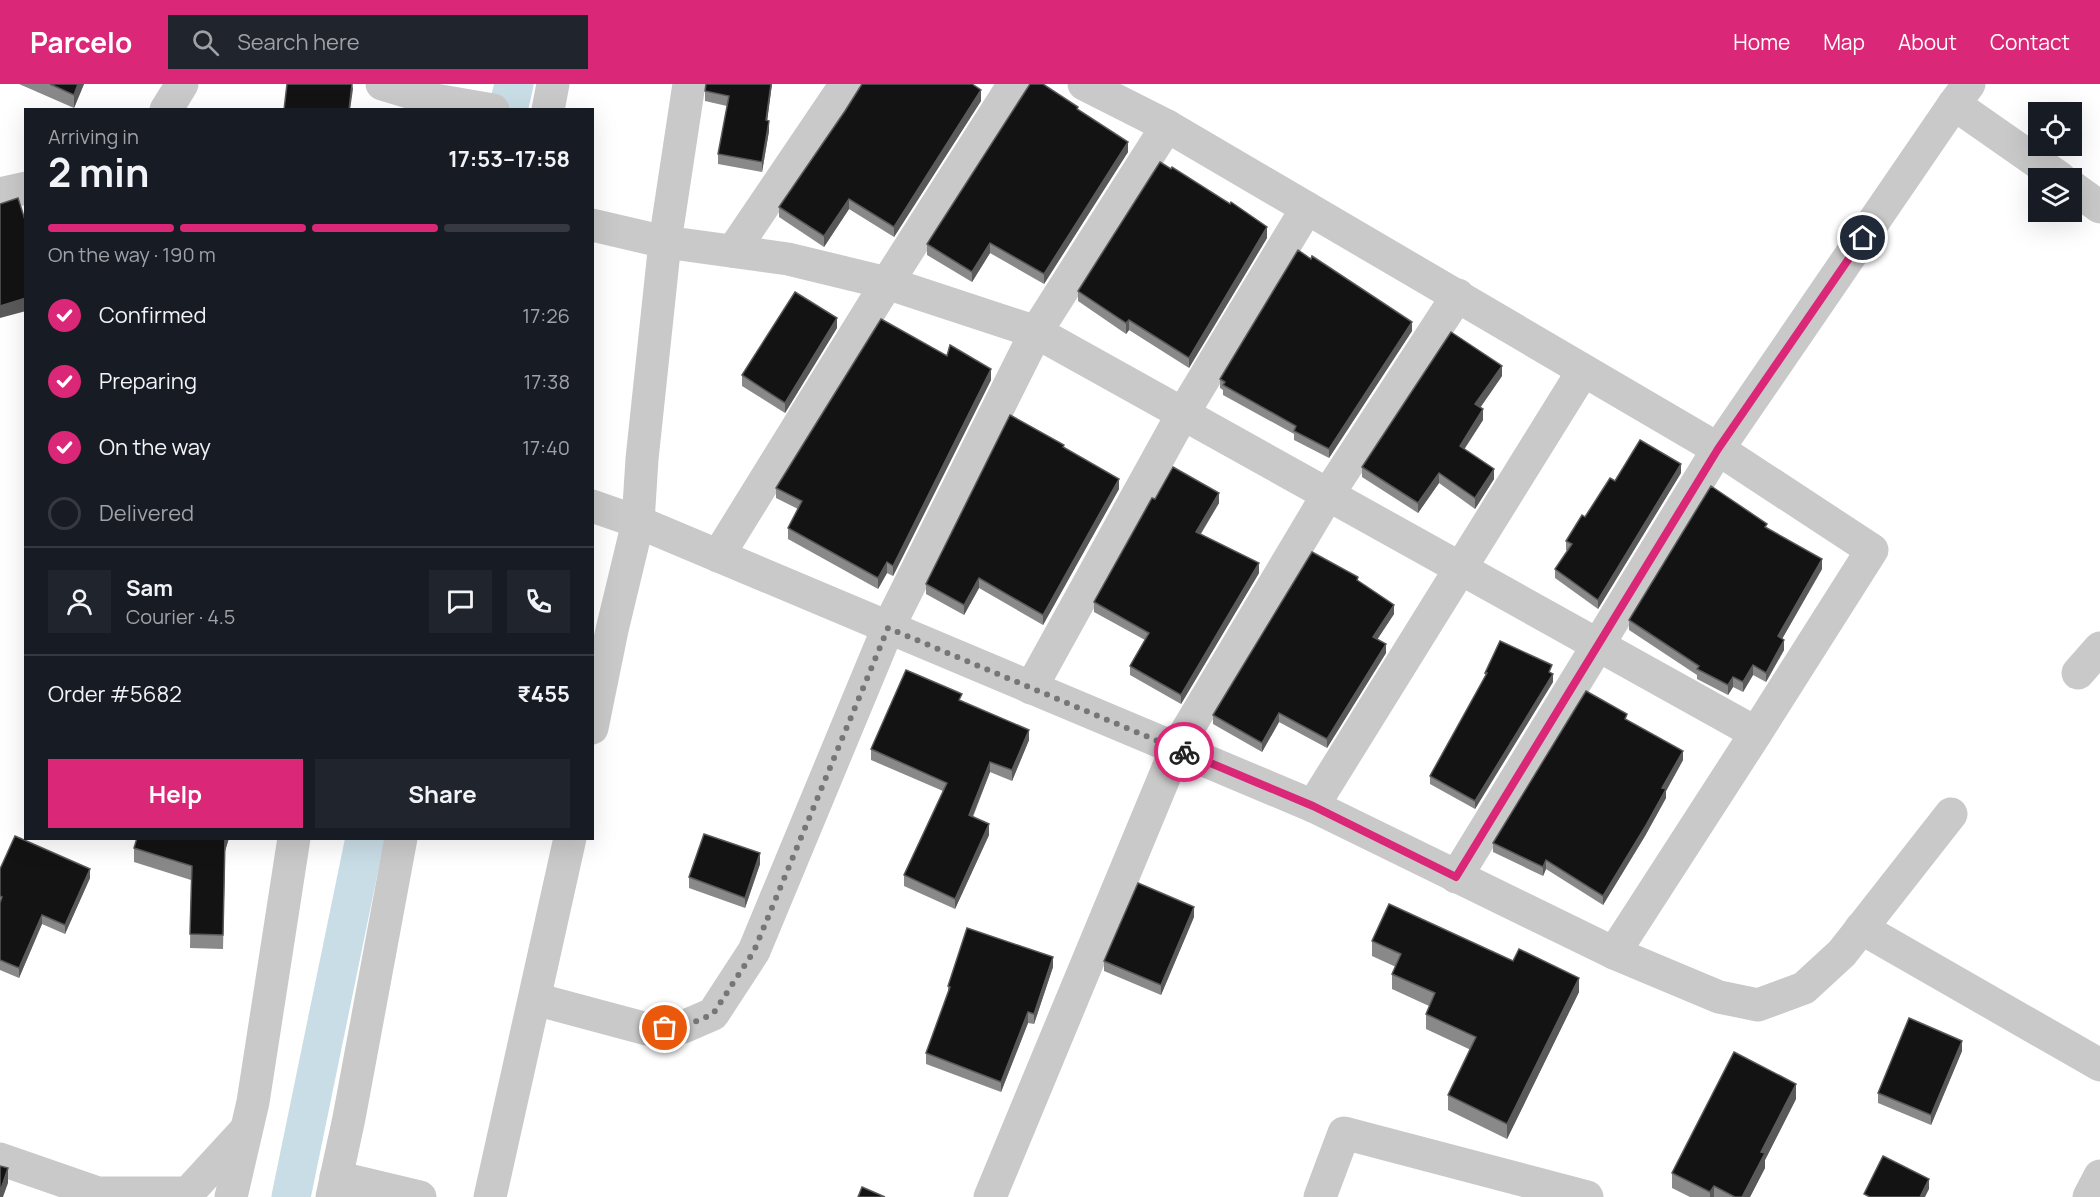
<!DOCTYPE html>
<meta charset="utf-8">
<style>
:root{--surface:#171b24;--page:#20242c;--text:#f1f3f6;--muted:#9ea1a6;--line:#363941;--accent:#db2777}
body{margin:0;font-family:Manrope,sans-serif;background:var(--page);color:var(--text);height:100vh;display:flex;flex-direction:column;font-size:22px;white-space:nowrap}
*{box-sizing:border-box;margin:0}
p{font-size:20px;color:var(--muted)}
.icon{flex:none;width:33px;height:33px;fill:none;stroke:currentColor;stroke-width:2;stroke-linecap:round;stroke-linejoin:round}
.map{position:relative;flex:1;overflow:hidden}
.drawer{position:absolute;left:24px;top:24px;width:570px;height:732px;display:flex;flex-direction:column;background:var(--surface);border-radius:0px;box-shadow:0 6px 24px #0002}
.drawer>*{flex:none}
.controls{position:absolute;left:2028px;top:18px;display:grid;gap:12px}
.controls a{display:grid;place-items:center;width:54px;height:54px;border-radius:0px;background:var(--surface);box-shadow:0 6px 24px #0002;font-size:30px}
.pin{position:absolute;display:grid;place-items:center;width:51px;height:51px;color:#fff;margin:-26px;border:3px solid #fff;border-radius:50%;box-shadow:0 2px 6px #0007}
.courier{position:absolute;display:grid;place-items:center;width:60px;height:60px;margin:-30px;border:4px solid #db2777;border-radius:50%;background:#fff;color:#222;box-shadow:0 2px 8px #0007}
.head em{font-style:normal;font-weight:700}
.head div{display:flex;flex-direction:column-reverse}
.head{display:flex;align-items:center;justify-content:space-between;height:102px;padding:0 24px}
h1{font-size:39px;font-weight:700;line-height:45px}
.bar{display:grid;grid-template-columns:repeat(4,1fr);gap:9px 6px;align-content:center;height:72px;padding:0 24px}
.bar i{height:8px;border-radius:4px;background:var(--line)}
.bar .selected{background:var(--accent)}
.bar p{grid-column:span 4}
.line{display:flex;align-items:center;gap:15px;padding:0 24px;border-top:2px solid var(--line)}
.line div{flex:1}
.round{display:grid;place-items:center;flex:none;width:63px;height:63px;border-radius:0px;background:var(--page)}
ol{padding:0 24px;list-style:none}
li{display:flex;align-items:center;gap:18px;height:66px}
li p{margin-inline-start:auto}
li .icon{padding:6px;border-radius:50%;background:var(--accent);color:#fff;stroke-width:4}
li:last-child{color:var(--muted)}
li i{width:33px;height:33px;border:3px solid var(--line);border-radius:50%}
.primary-button{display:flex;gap:12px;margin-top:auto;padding:12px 24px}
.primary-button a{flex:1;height:69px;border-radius:0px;background:var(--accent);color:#fff;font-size:24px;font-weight:700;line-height:69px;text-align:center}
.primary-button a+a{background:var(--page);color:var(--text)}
header{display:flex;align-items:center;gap:36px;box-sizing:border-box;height:84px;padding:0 30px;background:var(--accent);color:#fff}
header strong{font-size:28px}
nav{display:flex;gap:33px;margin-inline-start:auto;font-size:21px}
.search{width:420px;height:54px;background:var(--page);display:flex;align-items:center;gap:15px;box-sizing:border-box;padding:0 21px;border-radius:0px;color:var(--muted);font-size:22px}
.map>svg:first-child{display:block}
</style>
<header>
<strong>Parcelo</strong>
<div class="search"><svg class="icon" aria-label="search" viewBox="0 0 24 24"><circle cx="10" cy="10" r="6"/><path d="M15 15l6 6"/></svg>Search here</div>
<nav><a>Home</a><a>Map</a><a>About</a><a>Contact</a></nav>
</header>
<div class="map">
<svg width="2100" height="1113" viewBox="0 0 2100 1113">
<rect width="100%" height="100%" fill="#fff"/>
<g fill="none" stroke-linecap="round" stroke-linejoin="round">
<g stroke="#c9dde6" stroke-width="39">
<path d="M 508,26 L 514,0"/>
<path d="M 291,1113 L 365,754"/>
</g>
<g stroke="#c9c9c9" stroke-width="33">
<path d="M 382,0 L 435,16 L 493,26"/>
<path d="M 689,0 L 665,158 L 788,175 L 887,199 L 1036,248 L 1756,649 L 1872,466 L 1718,365 L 1167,42 L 1084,0"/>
<path d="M 1969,0 L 1954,20 L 2060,94"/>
<path d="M 166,26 L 182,0"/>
<path d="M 548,26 L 553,0"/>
<path d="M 2072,103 L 2100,123"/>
<path d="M 0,110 L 26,104"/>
<path d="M 592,141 L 665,158 L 642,375 L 638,438 L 612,546 L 592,644"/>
<path d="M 733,167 L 846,0"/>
<path d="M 592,422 L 638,438 L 1313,722 L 1614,869 L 1756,649"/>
<path d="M 718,472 L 887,199 L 1014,0"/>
<path d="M 2078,589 L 2100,564"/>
<path d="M 1031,604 L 1182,331 L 1307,124"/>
<path d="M 1313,722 L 1583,287"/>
<path d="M 1456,793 L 1718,365 L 1954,20"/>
<path d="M 1861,844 L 2100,981"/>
<path d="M 1614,869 L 1719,913 L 1758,921 L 1804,904 L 1842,869 L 1951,730"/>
<path d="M 535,915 L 647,945 L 683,943 L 713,930 L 754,867 L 888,544 L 1036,248 L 1167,42"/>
<path d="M 0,1075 L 98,1109 L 188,1109 L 245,1047"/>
<path d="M 336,1093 L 420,1113"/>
<path d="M 231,1113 L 253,1018 L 294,754"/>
<path d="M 332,1113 L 349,1034 L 401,754"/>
<path d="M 490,1113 L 570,754"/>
<path d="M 990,1113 L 1176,665 L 1327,412 L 1458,211"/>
<path d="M 1320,1113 L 1344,1049 L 1587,1113"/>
<path d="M 2089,1113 L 2100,1092"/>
</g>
</g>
<g fill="#898989">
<path d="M 19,0 L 84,0 L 74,24 Z"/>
<path d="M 772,0 L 767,36 L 769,47 L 762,88 L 718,80 L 718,70 L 727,22 L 705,17 L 705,7 Z"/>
<path d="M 981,17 L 894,153 L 849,125 L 824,163 L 779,133 L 779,123 Z"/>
<path d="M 1078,26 L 1128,68 L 1044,200 L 990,169 L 972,198 L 927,171 L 927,160 Z"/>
<path d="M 1267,154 L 1189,284 L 1129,246 L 1126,250 L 1078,217 L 1078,207 Z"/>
<path d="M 837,244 L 785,329 L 742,302 L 742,291 Z"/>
<path d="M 1412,247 L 1329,374 L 1294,356 L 1294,350 L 1223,311 L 1223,306 L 1220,304 L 1220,295 Z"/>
<path d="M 947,272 L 991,296 L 893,492 L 887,489 L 878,505 L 788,455 L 788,444 L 798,425 L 776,414 L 776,404 Z"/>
<path d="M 1502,292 L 1480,324 L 1483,336 L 1464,365 L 1494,395 L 1475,425 L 1439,399 L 1418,429 L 1362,393 L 1362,383 Z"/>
<path d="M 1064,364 L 1119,405 L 1043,541 L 979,504 L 964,531 L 926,510 L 926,500 Z"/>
<path d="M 1681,389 L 1598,525 L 1555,494 L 1555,485 L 1568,467 L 1566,466 L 1566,457 L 1615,397 Z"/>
<path d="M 1155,415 L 1219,419 L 1201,450 L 1259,489 L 1181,620 L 1130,591 L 1130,582 L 1145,556 L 1094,528 L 1094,518 Z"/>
<path d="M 1767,444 L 1822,485 L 1782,555 L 1784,566 L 1766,598 L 1753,591 L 1743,608 L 1733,603 L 1728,611 L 1697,595 L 1697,591 L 1629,546 L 1629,536 Z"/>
<path d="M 1358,497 L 1394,530 L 1377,555 L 1386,569 L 1327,664 L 1279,638 L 1262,668 L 1213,640 L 1213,631 Z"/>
<path d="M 1485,589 L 1552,589 L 1553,598 L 1475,725 L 1430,700 L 1430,692 L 1485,593 Z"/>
<path d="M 962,617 L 1029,656 L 1012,697 L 990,688 L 973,733 L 989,751 L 955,825 L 904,802 L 904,791 L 943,707 L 871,676 L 871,665 Z"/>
<path d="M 1627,637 L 1683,676 L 1666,707 L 1666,714 L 1645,752 L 1603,821 L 1546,785 L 1543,792 L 1493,768 L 1493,759 Z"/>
<path d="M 137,754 L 229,754 L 225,767 L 223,865 L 190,864 L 191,796 L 134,778 L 134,764 Z"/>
<path d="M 760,780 L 745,824 L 689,804 L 689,793 Z"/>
<path d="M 0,785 L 90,794 L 65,850 L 42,840 L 19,894 L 0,886 Z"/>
<path d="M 1194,833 L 1161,911 L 1104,887 L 1104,877 Z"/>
<path d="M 1372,857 L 1579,908 L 1507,1055 L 1448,1026 L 1448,1011 L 1471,966 L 1426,945 L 1426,930 L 1429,922 L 1392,905 L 1392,890 L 1396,883 L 1372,872 Z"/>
<path d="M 1053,883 L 1034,940 L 1028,939 L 1001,1008 L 926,980 L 926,969 L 948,910 L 948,902 Z"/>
<path d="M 1962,967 L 1931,1041 L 1878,1019 L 1878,1009 Z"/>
<path d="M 1796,1015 L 1765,1076 L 1765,1084 L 1750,1113 L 1690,1113 L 1672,1104 L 1672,1089 Z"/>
</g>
<g fill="#5a5a5a">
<path d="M 78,0 L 84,0 L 74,24 L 74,11 Z"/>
<path d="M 352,0 L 353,5 L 350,26 L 349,26 Z"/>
<path d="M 771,0 L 772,0 L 766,46 L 766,36 Z"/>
<path d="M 981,6 L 981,17 L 894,153 L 894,143 Z"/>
<path d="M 769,37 L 769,47 L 762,88 L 762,78 Z"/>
<path d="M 1128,58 L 1128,68 L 1044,200 L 1044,190 Z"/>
<path d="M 849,115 L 849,125 L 824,163 L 824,152 Z"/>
<path d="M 1267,143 L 1267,154 L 1189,284 L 1189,274 Z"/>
<path d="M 990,159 L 990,169 L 972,198 L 972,188 Z"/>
<path d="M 26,214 L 26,227 L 0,234 L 0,222 Z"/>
<path d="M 837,234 L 837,244 L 785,329 L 785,319 Z"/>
<path d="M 1129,236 L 1129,246 L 1126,250 L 1126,239 Z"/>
<path d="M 1412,238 L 1412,247 L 1329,374 L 1329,365 Z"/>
<path d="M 1502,282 L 1502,292 L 1475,331 L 1475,320 Z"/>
<path d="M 991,285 L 991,296 L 893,492 L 893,482 Z"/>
<path d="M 1483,325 L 1483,336 L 1460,372 L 1460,362 Z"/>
<path d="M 1681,380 L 1681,389 L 1598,525 L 1598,516 Z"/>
<path d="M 1494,385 L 1494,395 L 1475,425 L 1475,414 Z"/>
<path d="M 1439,389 L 1439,399 L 1418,429 L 1418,419 Z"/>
<path d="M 1119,395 L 1119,405 L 1043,541 L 1043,531 Z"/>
<path d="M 1219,409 L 1219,419 L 1196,457 L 1196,448 Z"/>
<path d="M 1822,475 L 1822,485 L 1778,562 L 1778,552 Z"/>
<path d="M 887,478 L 887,489 L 878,505 L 878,494 Z"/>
<path d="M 1259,479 L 1259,489 L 1181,620 L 1181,611 Z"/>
<path d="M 979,494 L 979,504 L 964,531 L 964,521 Z"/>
<path d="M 1394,521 L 1394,530 L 1373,562 L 1373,553 Z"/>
<path d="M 1784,556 L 1784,566 L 1766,598 L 1766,589 Z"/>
<path d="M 1386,560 L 1386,569 L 1327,664 L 1327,655 Z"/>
<path d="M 1753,581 L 1753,591 L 1743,608 L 1743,598 Z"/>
<path d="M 1553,590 L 1553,598 L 1475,725 L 1475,717 Z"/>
<path d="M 1733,593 L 1733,603 L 1728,611 L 1728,601 Z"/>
<path d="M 1279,629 L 1279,638 L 1262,668 L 1262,659 Z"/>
<path d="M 1029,646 L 1029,656 L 1012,697 L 1012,686 Z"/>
<path d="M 1683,667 L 1683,676 L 1666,707 L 1666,714 L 1645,752 L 1603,821 L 1603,812 Z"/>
<path d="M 990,678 L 990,688 L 969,741 L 969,731 Z"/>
<path d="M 989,740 L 989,751 L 955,825 L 955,815 Z"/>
<path d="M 225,754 L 229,754 L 225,767 L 223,865 Z"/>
<path d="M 760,769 L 760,780 L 745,824 L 745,814 Z"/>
<path d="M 1546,776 L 1546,785 L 1543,792 L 1543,783 Z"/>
<path d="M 90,785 L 90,794 L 65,850 L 65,841 Z"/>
<path d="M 1194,823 L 1194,833 L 1161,911 L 1161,901 Z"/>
<path d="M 42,831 L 42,840 L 19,894 L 19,884 Z"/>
<path d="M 1053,873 L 1053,883 L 1034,940 L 1034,930 Z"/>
<path d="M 1579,894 L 1579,908 L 1507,1055 L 1507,1040 Z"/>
<path d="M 1028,928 L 1028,939 L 1001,1008 L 1001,998 Z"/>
<path d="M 1962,957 L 1962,967 L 1931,1041 L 1931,1031 Z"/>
<path d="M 1796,1000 L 1796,1015 L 1765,1076 L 1765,1084 L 1750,1113 L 1742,1113 L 1761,1068 Z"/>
<path d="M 8,1084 L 8,1099 L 3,1113 L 0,1113 L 0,1108 Z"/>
<path d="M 1929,1095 L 1929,1105 L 1925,1113 L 1920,1113 Z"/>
<path d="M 1714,1102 L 1714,1113 L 1710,1113 L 1710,1108 Z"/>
</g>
<g fill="#131313" stroke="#5a5a5a" stroke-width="1.5">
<path d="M 50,0 L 78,0 L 74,11 Z"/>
<path d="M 287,0 L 352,0 L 349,26 L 284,26 Z"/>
<path d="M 706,0 L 771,0 L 766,36 L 769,37 L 762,78 L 718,70 L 729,12 L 705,7 Z"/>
<path d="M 862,0 L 972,0 L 981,6 L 894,143 L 849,115 L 824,152 L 779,123 L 845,27 Z"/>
<path d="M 1030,0 L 1043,0 L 1078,23 L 1077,25 L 1128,58 L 1044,190 L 990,159 L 972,188 L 927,160 Z"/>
<path d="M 1160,78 L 1171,85 L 1172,83 L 1230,120 L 1231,118 L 1267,143 L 1189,274 L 1129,236 L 1126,239 L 1078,207 Z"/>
<path d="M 18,114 L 26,139 L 26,214 L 0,222 L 0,120 Z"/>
<path d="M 1298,166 L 1311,175 L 1312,172 L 1412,238 L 1329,365 L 1294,347 L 1296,342 L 1223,301 L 1225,298 L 1220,295 Z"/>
<path d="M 795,208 L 837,234 L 785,319 L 742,291 Z"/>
<path d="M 881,235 L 947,272 L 950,261 L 991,285 L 893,482 L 887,478 L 878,494 L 788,444 L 802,417 L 776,404 Z"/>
<path d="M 1451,248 L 1502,282 L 1475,320 L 1483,325 L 1460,362 L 1494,385 L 1475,414 L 1439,389 L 1418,419 L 1362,383 Z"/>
<path d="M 1010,331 L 1064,361 L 1063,363 L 1119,395 L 1043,531 L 979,494 L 964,521 L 926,500 Z"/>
<path d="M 1640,356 L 1681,380 L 1598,516 L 1555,485 L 1572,460 L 1566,457 L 1582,431 L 1585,433 L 1610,394 L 1615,397 Z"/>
<path d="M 1173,383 L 1219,409 L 1196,448 L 1259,479 L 1181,611 L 1130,582 L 1149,549 L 1094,518 L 1152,414 L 1155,415 Z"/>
<path d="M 1711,402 L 1767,440 L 1765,443 L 1822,475 L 1778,552 L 1784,556 L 1766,589 L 1753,581 L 1743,598 L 1733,593 L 1728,601 L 1697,585 L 1699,582 L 1629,536 Z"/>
<path d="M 1312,468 L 1358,493 L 1357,496 L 1394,521 L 1373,553 L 1386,560 L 1327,655 L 1279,629 L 1262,659 L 1213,631 Z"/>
<path d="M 1500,557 L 1552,581 L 1549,588 L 1553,590 L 1475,717 L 1430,692 L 1487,589 L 1485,589 Z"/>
<path d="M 906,586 L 962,610 L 959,616 L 1029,646 L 1012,686 L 990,678 L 969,731 L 989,740 L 955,815 L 904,791 L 947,699 L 871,665 Z"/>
<path d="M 1586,607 L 1627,630 L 1625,635 L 1683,667 L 1662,704 L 1666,705 L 1645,743 L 1603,812 L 1546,776 L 1543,783 L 1493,759 Z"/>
<path d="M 704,750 L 760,769 L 745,814 L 689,793 Z"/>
<path d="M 15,752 L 90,785 L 65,841 L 42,831 L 19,884 L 0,876 L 0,819 L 2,813 L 0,812 L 0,785 Z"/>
<path d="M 137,754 L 225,754 L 223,851 L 190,850 L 192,782 L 134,764 Z"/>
<path d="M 1138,799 L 1194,823 L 1161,901 L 1104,877 Z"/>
<path d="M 1389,820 L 1513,877 L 1519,865 L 1579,894 L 1507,1040 L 1448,1011 L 1476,953 L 1426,930 L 1435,909 L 1392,890 L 1401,870 L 1372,857 Z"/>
<path d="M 967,844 L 1053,873 L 1034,930 L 1028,928 L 1001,998 L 926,969 L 950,903 L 948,902 Z"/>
<path d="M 1909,934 L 1962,957 L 1931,1031 L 1878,1009 Z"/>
<path d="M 1734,968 L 1796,1000 L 1761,1068 L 1765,1069 L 1742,1113 L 1735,1113 L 1714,1102 L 1710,1108 L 1672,1089 Z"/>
<path d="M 1883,1072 L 1929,1095 L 1920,1113 L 1870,1113 L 1864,1110 Z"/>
<path d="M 0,1082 L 8,1084 L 0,1108 Z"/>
<path d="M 862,1103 L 885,1113 L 858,1113 Z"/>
</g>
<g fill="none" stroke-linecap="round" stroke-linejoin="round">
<path stroke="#767676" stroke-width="6" stroke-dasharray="0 10.8" d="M 665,944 L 683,943 L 713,930 L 754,867 L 888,544 L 1184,668"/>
<path stroke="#db2777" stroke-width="8" d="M 1184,668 L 1313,722 L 1456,793 L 1718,365 L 1863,154"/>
</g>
</svg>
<div class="controls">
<a><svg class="icon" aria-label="locate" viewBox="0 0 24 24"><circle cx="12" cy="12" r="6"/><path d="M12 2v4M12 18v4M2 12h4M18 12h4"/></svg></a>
<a><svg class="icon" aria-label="layers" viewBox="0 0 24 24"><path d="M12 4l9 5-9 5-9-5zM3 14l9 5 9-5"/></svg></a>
</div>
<div class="pin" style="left:665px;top:944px;background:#ea580c"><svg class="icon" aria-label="bag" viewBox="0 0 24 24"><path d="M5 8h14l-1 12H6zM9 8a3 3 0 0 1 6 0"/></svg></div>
<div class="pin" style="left:1863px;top:154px;background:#1f2937"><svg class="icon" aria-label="home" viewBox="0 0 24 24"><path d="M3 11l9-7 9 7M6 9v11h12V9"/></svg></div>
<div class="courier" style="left:1184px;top:668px"><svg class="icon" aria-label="bike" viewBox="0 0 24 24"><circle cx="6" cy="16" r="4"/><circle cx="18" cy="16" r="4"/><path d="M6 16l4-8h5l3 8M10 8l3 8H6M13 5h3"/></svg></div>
<section class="drawer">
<div class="head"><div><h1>2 min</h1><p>Arriving in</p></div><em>17:53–17:58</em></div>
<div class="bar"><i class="selected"></i><i class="selected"></i><i class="selected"></i><i></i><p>On the way · 190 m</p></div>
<ol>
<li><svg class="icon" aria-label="check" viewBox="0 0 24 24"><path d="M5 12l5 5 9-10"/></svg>Confirmed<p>17:26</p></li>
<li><svg class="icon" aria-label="check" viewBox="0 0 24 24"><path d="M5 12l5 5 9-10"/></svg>Preparing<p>17:38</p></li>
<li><svg class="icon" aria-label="check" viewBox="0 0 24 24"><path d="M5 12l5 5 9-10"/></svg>On the way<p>17:40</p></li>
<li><i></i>Delivered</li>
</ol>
<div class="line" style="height:108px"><a class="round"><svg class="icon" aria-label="person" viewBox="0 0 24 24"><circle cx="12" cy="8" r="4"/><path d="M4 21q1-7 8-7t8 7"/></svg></a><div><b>Sam</b><p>Courier · 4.5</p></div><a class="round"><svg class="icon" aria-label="chat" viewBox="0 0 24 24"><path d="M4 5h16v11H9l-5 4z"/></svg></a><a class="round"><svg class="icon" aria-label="phone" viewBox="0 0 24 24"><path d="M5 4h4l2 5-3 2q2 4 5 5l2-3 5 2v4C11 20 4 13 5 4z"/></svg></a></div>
<div class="line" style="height:78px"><div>Order #5682</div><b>₹455</b></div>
<div class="primary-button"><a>Help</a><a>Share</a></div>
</section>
</div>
